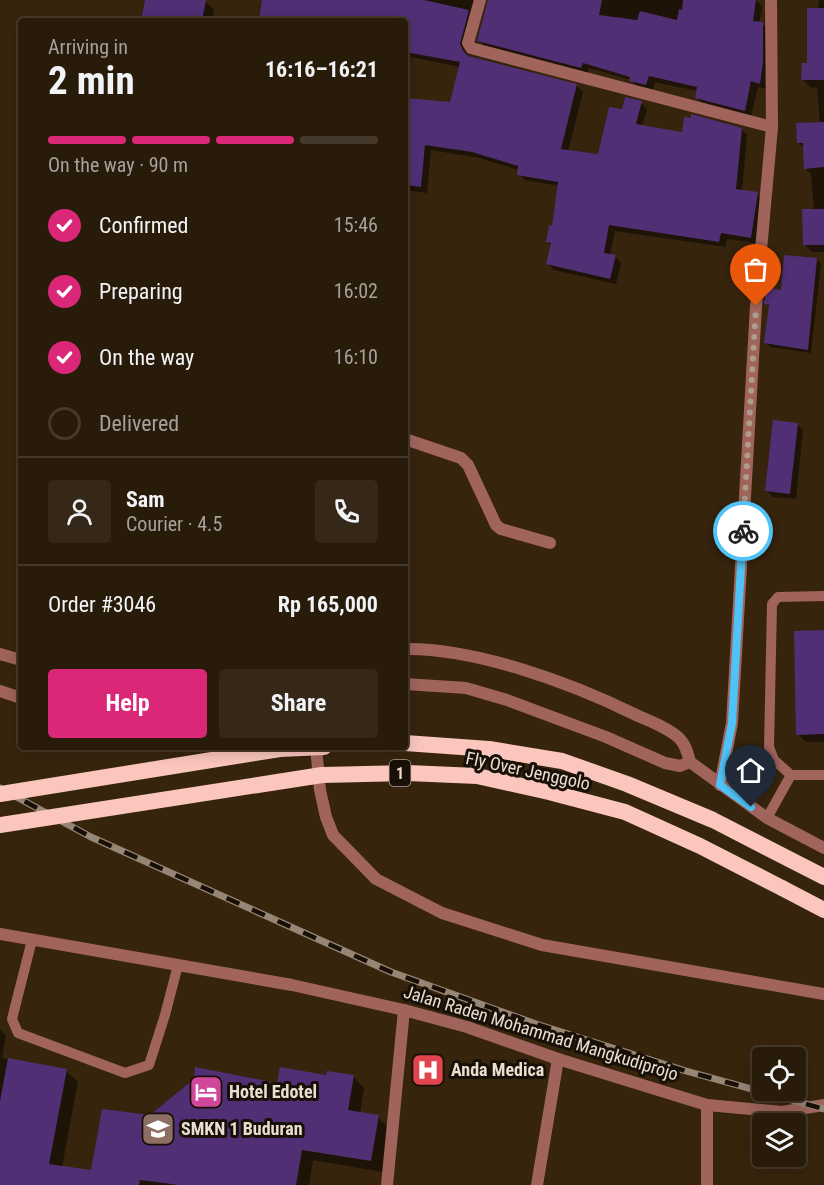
<!DOCTYPE html>
<meta charset="utf-8">
<style>
:root{--surface:#291b0a;--page:#352818;--text:#f1f3f6;--muted:#a5a19c;--line:#45392b;--accent:#db2777}
body{margin:0;font-family:"Roboto Condensed",sans-serif;background:var(--page);color:var(--text);height:100vh;display:flex;flex-direction:column;font-size:22px;white-space:nowrap}
*{box-sizing:border-box;margin:0}
p{font-size:20px;color:var(--muted)}
.icon{flex:none;width:33px;height:33px;fill:none;stroke:currentColor;stroke-width:2;stroke-linecap:round;stroke-linejoin:round}
.map{position:relative;flex:1;overflow:hidden}
.side{position:absolute;left:18px;top:18px;width:390px;height:732px;display:flex;flex-direction:column;background:var(--surface);border-radius:6px;box-shadow:0 3px 15px #0003,0 0 0 2px var(--line)}
.side>*{flex:none}
.fabs{position:absolute;left:752px;top:1047px;display:grid;gap:12px}
.fabs a{display:grid;place-items:center;width:54px;height:54px;border-radius:6px;background:var(--surface);box-shadow:0 3px 15px #0003,0 0 0 2px var(--line);font-size:30px}
.pin{position:absolute;display:grid;place-items:center;width:51px;height:51px;color:#fff;margin:-62px -26px;border-radius:50% 50% 50% 0;rotate:-45deg;box-shadow:0 0 6px #0007}
.pin .icon{rotate:45deg}
.courier{position:absolute;display:grid;place-items:center;width:60px;height:60px;margin:-30px;border:4px solid #4fc3f7;border-radius:50%;background:#fff;color:#222;box-shadow:0 2px 8px #0007}
.head em{font-style:normal;font-weight:700}
.head div{display:flex;flex-direction:column-reverse}
.head{display:flex;align-items:center;justify-content:space-between;height:102px;padding:0 30px}
h1{font-size:39px;font-weight:700;line-height:45px}
.bar{display:grid;grid-template-columns:repeat(4,1fr);gap:9px 6px;align-content:center;height:72px;padding:0 30px}
.bar i{height:8px;border-radius:4px;background:var(--line)}
.bar .on{background:var(--accent)}
.bar p{grid-column:span 4}
.line{display:flex;align-items:center;gap:15px;padding:0 30px;border-top:2px solid var(--line)}
.line div{flex:1}
.round{display:grid;place-items:center;flex:none;width:63px;height:63px;border-radius:6px;background:var(--page)}
ol{padding:0 30px;list-style:none}
li{display:flex;align-items:center;gap:18px;height:66px}
li p{margin-inline-start:auto}
li .icon{padding:6px;border-radius:50%;background:var(--accent);color:#fff;stroke-width:4}
li:last-child{color:var(--muted)}
li i{width:33px;height:33px;border:3px solid var(--line);border-radius:50%}
.action{display:flex;gap:12px;margin-top:auto;padding:12px 30px}
.action a{flex:1;height:69px;border-radius:6px;background:var(--accent);color:#fff;font-size:24px;font-weight:700;line-height:69px;text-align:center}
.action a+a{background:var(--page);color:var(--text)}
.map>svg:first-child{display:block}
</style>
<div class="map">
<svg width="824" height="1185" viewBox="0 0 824 1185">
<rect width="100%" height="100%" fill="#37240d"/>
<g fill="#0007">
<path d="M 146,0 L 205,1 L 214,10 L 213,21 L 143,21 Z"/>
<path d="M 288,0 L 481,0 L 478,4 L 465,51 L 469,57 L 577,86 L 583,92 L 568,152 L 600,156 L 623,111 L 641,103 L 647,109 L 642,126 L 683,134 L 741,129 L 747,135 L 742,191 L 757,194 L 763,200 L 757,243 L 727,239 L 725,247 L 615,231 L 610,256 L 615,256 L 621,263 L 616,284 L 554,270 L 548,264 L 552,246 L 547,242 L 554,228 L 559,186 L 525,180 L 519,174 L 519,170 L 479,158 L 431,150 L 427,193 L 405,190 L 405,100 L 452,104 L 460,67 L 411,57 L 409,65 L 405,65 L 405,21 L 260,21 Z"/>
<path d="M 489,0 L 756,0 L 762,7 L 759,23 L 769,30 L 766,89 L 758,87 L 751,117 L 703,104 L 697,98 L 698,91 L 655,82 L 652,91 L 637,87 L 631,80 L 589,68 L 587,74 L 485,47 L 479,41 Z"/>
<path d="M 819,0 L 824,0 L 824,252 L 812,252 L 805,245 L 814,210 L 811,174 L 805,168 L 805,149 L 798,142 L 820,124 L 817,87 L 811,88 L 803,80 L 809,64 Z"/>
<path d="M 817,259 L 821,264 L 811,353 L 770,347 L 766,343 L 770,308 L 766,304 Z"/>
<path d="M 797,424 L 803,430 L 796,499 L 773,497 L 767,491 Z"/>
<path d="M 824,632 L 824,742 L 806,742 L 798,734 Z"/>
<path d="M 0,1029 L 6,1035 L 2,1058 L 66,1071 L 78,1082 L 62,1167 L 92,1178 L 151,1117 L 278,1085 L 327,1077 L 353,1076 L 364,1088 L 360,1114 L 378,1117 L 389,1128 L 382,1172 L 313,1160 L 309,1185 L 0,1185 Z"/>
</g>
<g fill="#502f75">
<path d="M 145,0 L 206,0 L 202,21 L 141,21 Z"/>
<path d="M 262,0 L 424,0 L 469,10 L 460,44 L 464,52 L 468,56 L 577,84 L 561,149 L 598,154 L 609,107 L 622,109 L 625,97 L 642,101 L 636,124 L 682,132 L 684,117 L 691,118 L 691,114 L 742,128 L 736,189 L 758,192 L 751,238 L 721,233 L 719,242 L 609,225 L 604,253 L 616,255 L 610,279 L 546,264 L 551,243 L 546,242 L 549,225 L 552,226 L 558,182 L 517,175 L 518,166 L 472,152 L 425,145 L 421,187 L 405,185 L 405,98 L 450,102 L 460,62 L 405,52 L 405,21 L 259,21 Z"/>
<path d="M 488,0 L 602,0 L 599,15 L 637,20 L 640,11 L 677,20 L 679,9 L 682,10 L 683,0 L 756,0 L 753,21 L 763,22 L 763,63 L 760,84 L 751,81 L 745,111 L 695,98 L 697,87 L 649,76 L 646,85 L 629,81 L 630,77 L 583,63 L 581,68 L 477,41 Z"/>
<path d="M 807,8 L 824,8 L 824,80 L 801,80 L 802,63 L 807,63 Z"/>
<path d="M 824,122 L 824,167 L 804,169 L 803,143 L 797,143 L 796,123 Z"/>
<path d="M 802,209 L 824,209 L 824,245 L 803,245 Z"/>
<path d="M 784,255 L 817,258 L 808,350 L 764,343 L 769,305 L 764,304 L 767,287 L 781,290 Z"/>
<path d="M 773,420 L 798,423 L 790,494 L 765,491 Z"/>
<path d="M 824,630 L 824,734 L 796,735 L 794,631 Z"/>
<path d="M 8,1058 L 67,1069 L 49,1164 L 91,1170 L 102,1109 L 150,1115 L 194,1079 L 195,1067 L 277,1083 L 280,1067 L 326,1075 L 327,1071 L 354,1075 L 348,1110 L 379,1115 L 371,1161 L 302,1150 L 296,1185 L 179,1185 L 140,1180 L 139,1185 L 0,1185 L 0,1101 Z"/>
</g>
<g fill="none" stroke-linecap="round" stroke-linejoin="round">
<g stroke="#a0645c" stroke-width="10">
<path d="M 791,775 L 824,775"/>
<path d="M 767,818 L 791,775 L 774,760 L 769,747 L 772,604 L 778,597 L 824,596"/>
<path d="M 32,940 L 12,1019 L 18,1033 L 125,1073 L 149,1065 L 165,1015 L 178,965"/>
</g>
<g stroke="#a0645c" stroke-width="12">
<path d="M 480,0 L 468,43 L 471,48 L 772,127"/>
<path d="M 405,439 L 461,458 L 468,465 L 496,525 L 501,529 L 550,543"/>
<path d="M 720,785 L 732,723 L 756,306 L 772,127 L 771,0"/>
<path d="M 387,1185 L 404,1010"/>
<path d="M 537,1185 L 558,1059"/>
<path d="M 707,1185 L 707,1105"/>
</g>
<g stroke="#a0645c" stroke-width="12">
<path d="M 405,649 C 476,648 571,683 634,714 C 649,721 667,727 679,738 C 686,745 688,754 690,762"/>
<path d="M 0,654 L 21,660"/>
<path d="M 405,684 L 466,688 L 507,700 L 606,737 L 665,763 L 680,766 L 690,762 L 767,818 L 824,848"/>
<path d="M 0,691 L 21,698"/>
<path d="M 316,747 L 320,790 L 326,817 L 333,835 L 376,879 L 442,913 L 542,945 L 824,994"/>
<path d="M 0,934 L 292,985 L 404,1010 L 467,1027 L 558,1059 L 707,1105 L 782,1112 L 824,1105"/>
</g>
<g stroke="#fac6be" stroke-width="16">
<path d="M 405,743 L 489,749 L 562,761 L 627,784 L 713,820 L 824,877"/>
<path d="M 782,888 L 824,910"/>
</g>
<defs>
<path id="rail" d="M 0,788 L 91,837 L 391,972 L 536,1024 L 686,1071 L 824,1109"/>
</defs>
<use href="#rail" stroke="#968675" stroke-width="7"/>
<use href="#rail" stroke="#181006" stroke-width="4.5" stroke-dasharray="14" stroke-linecap="butt"/>
<g stroke="#fac6be" stroke-width="16">
<path d="M 0,794 L 280,749 L 324,747"/>
<path d="M 0,825 L 322,775 L 408,773 L 477,776 L 549,792 L 625,812 L 700,846 L 782,888"/>
</g>
</g>
<g fill="none" stroke-linecap="round" stroke-linejoin="round">
<path stroke="#ac9d8c" stroke-width="6" stroke-dasharray="0 10.8" d="M 743,531 L 756,306"/>
<path stroke="#4fc3f7" stroke-width="8" d="M 743,531 L 732,723 L 720,785 L 751,807"/>
</g>
<defs>
<symbol id="hospital-square" viewBox="-11 -11 22 22"><rect x="-9" y="-9" width="18" height="18" rx="4" fill="#e0444e" stroke="#181006"/><path d="M-5-5h3v3.5h4V-5h3V5h-3V1.5h-4V5h-3Z" fill="#fff"/></symbol>
<symbol id="hotel-square" viewBox="-11 -11 22 22"><rect x="-9" y="-9" width="18" height="18" rx="4" fill="#d1479c" stroke="#181006"/><path d="M-6-4.5h1.5V1H6V5H4.5V3h-9V5H-6ZM-4 0a1.8 1.8 0 1 1 3.6 0ZM.5 0V-2.5h3Q6-2.5 6 0Z" fill="#fff"/></symbol>
<symbol id="school-square" viewBox="-11 -11 22 22"><rect x="-9" y="-9" width="18" height="18" rx="4" fill="#8d6e63" stroke="#181006"/><path d="M0-5L7-2L0 1L-7-2ZM-4 1L0 2.5L4 1V4Q0 6-4 4Z" fill="#fff"/></symbol>
</defs>
<g fill-rule="evenodd">
<use href="#hospital-square" x="409" y="1051" width="38" height="38"/>
<use href="#hotel-square" x="187" y="1073" width="38" height="38"/>
<use href="#school-square" x="139" y="1110" width="38" height="38"/>
</g>
<g text-anchor="middle" stroke-width="6" stroke-linejoin="round" paint-order="stroke">
<rect fill="#181006" stroke="#aca094" stroke-width="1.5" x="389.5" y="760" width="21" height="26" rx="4.5"/>
<g font-size="16" font-weight="bold" fill="#ebded1">
<text x="400" y="779">1</text>
</g>
<g font-size="18" fill="#ebded1" stroke="#181006">
<text transform="translate(528 771) rotate(12)" y="6">Fly Over Jenggolo</text>
<text transform="translate(541 1033) rotate(17)" y="6">Jalan Raden Mohammad Mangkudiprojo</text>
</g>
<g font-size="18" font-weight="bold" fill="#ebded1" stroke="#181006" text-anchor="start">
<text x="451" y="1076">Anda Medica</text>
<text x="229" y="1098">Hotel Edotel</text>
<text x="181" y="1135">SMKN 1 Buduran</text>
</g>
</g>
</svg>
<div class="fabs">
<a><svg class="icon" aria-label="locate" viewBox="0 0 24 24"><circle cx="12" cy="12" r="6"/><path d="M12 2v4M12 18v4M2 12h4M18 12h4"/></svg></a>
<a><svg class="icon" aria-label="layers" viewBox="0 0 24 24"><path d="M12 4l9 5-9 5-9-5zM3 14l9 5 9-5"/></svg></a>
</div>
<div class="pin" style="left:756px;top:306px;background:#ea580c"><svg class="icon" aria-label="bag" viewBox="0 0 24 24"><path d="M5 8h14l-1 12H6zM9 8a3 3 0 0 1 6 0"/></svg></div>
<div class="pin" style="left:751px;top:807px;background:#1f2937"><svg class="icon" aria-label="home" viewBox="0 0 24 24"><path d="M3 11l9-7 9 7M6 9v11h12V9"/></svg></div>
<div class="courier" style="left:743px;top:531px"><svg class="icon" aria-label="bike" viewBox="0 0 24 24"><circle cx="6" cy="16" r="4"/><circle cx="18" cy="16" r="4"/><path d="M6 16l4-8h5l3 8M10 8l3 8H6M13 5h3"/></svg></div>
<section class="side">
<div class="head"><div><h1>2 min</h1><p>Arriving in</p></div><em>16:16–16:21</em></div>
<div class="bar"><i class="on"></i><i class="on"></i><i class="on"></i><i></i><p>On the way · 90 m</p></div>
<ol>
<li><svg class="icon" aria-label="check" viewBox="0 0 24 24"><path d="M5 12l5 5 9-10"/></svg>Confirmed<p>15:46</p></li>
<li><svg class="icon" aria-label="check" viewBox="0 0 24 24"><path d="M5 12l5 5 9-10"/></svg>Preparing<p>16:02</p></li>
<li><svg class="icon" aria-label="check" viewBox="0 0 24 24"><path d="M5 12l5 5 9-10"/></svg>On the way<p>16:10</p></li>
<li><i></i>Delivered</li>
</ol>
<div class="line" style="height:108px"><a class="round"><svg class="icon" aria-label="person" viewBox="0 0 24 24"><circle cx="12" cy="8" r="4"/><path d="M4 21q1-7 8-7t8 7"/></svg></a><div><b>Sam</b><p>Courier · 4.5</p></div><a class="round"><svg class="icon" aria-label="phone" viewBox="0 0 24 24"><path d="M5 4h4l2 5-3 2q2 4 5 5l2-3 5 2v4C11 20 4 13 5 4z"/></svg></a></div>
<div class="line" style="height:78px"><div>Order #3046</div><b>Rp 165,000</b></div>
<div class="action"><a>Help</a><a>Share</a></div>
</section>
</div>
